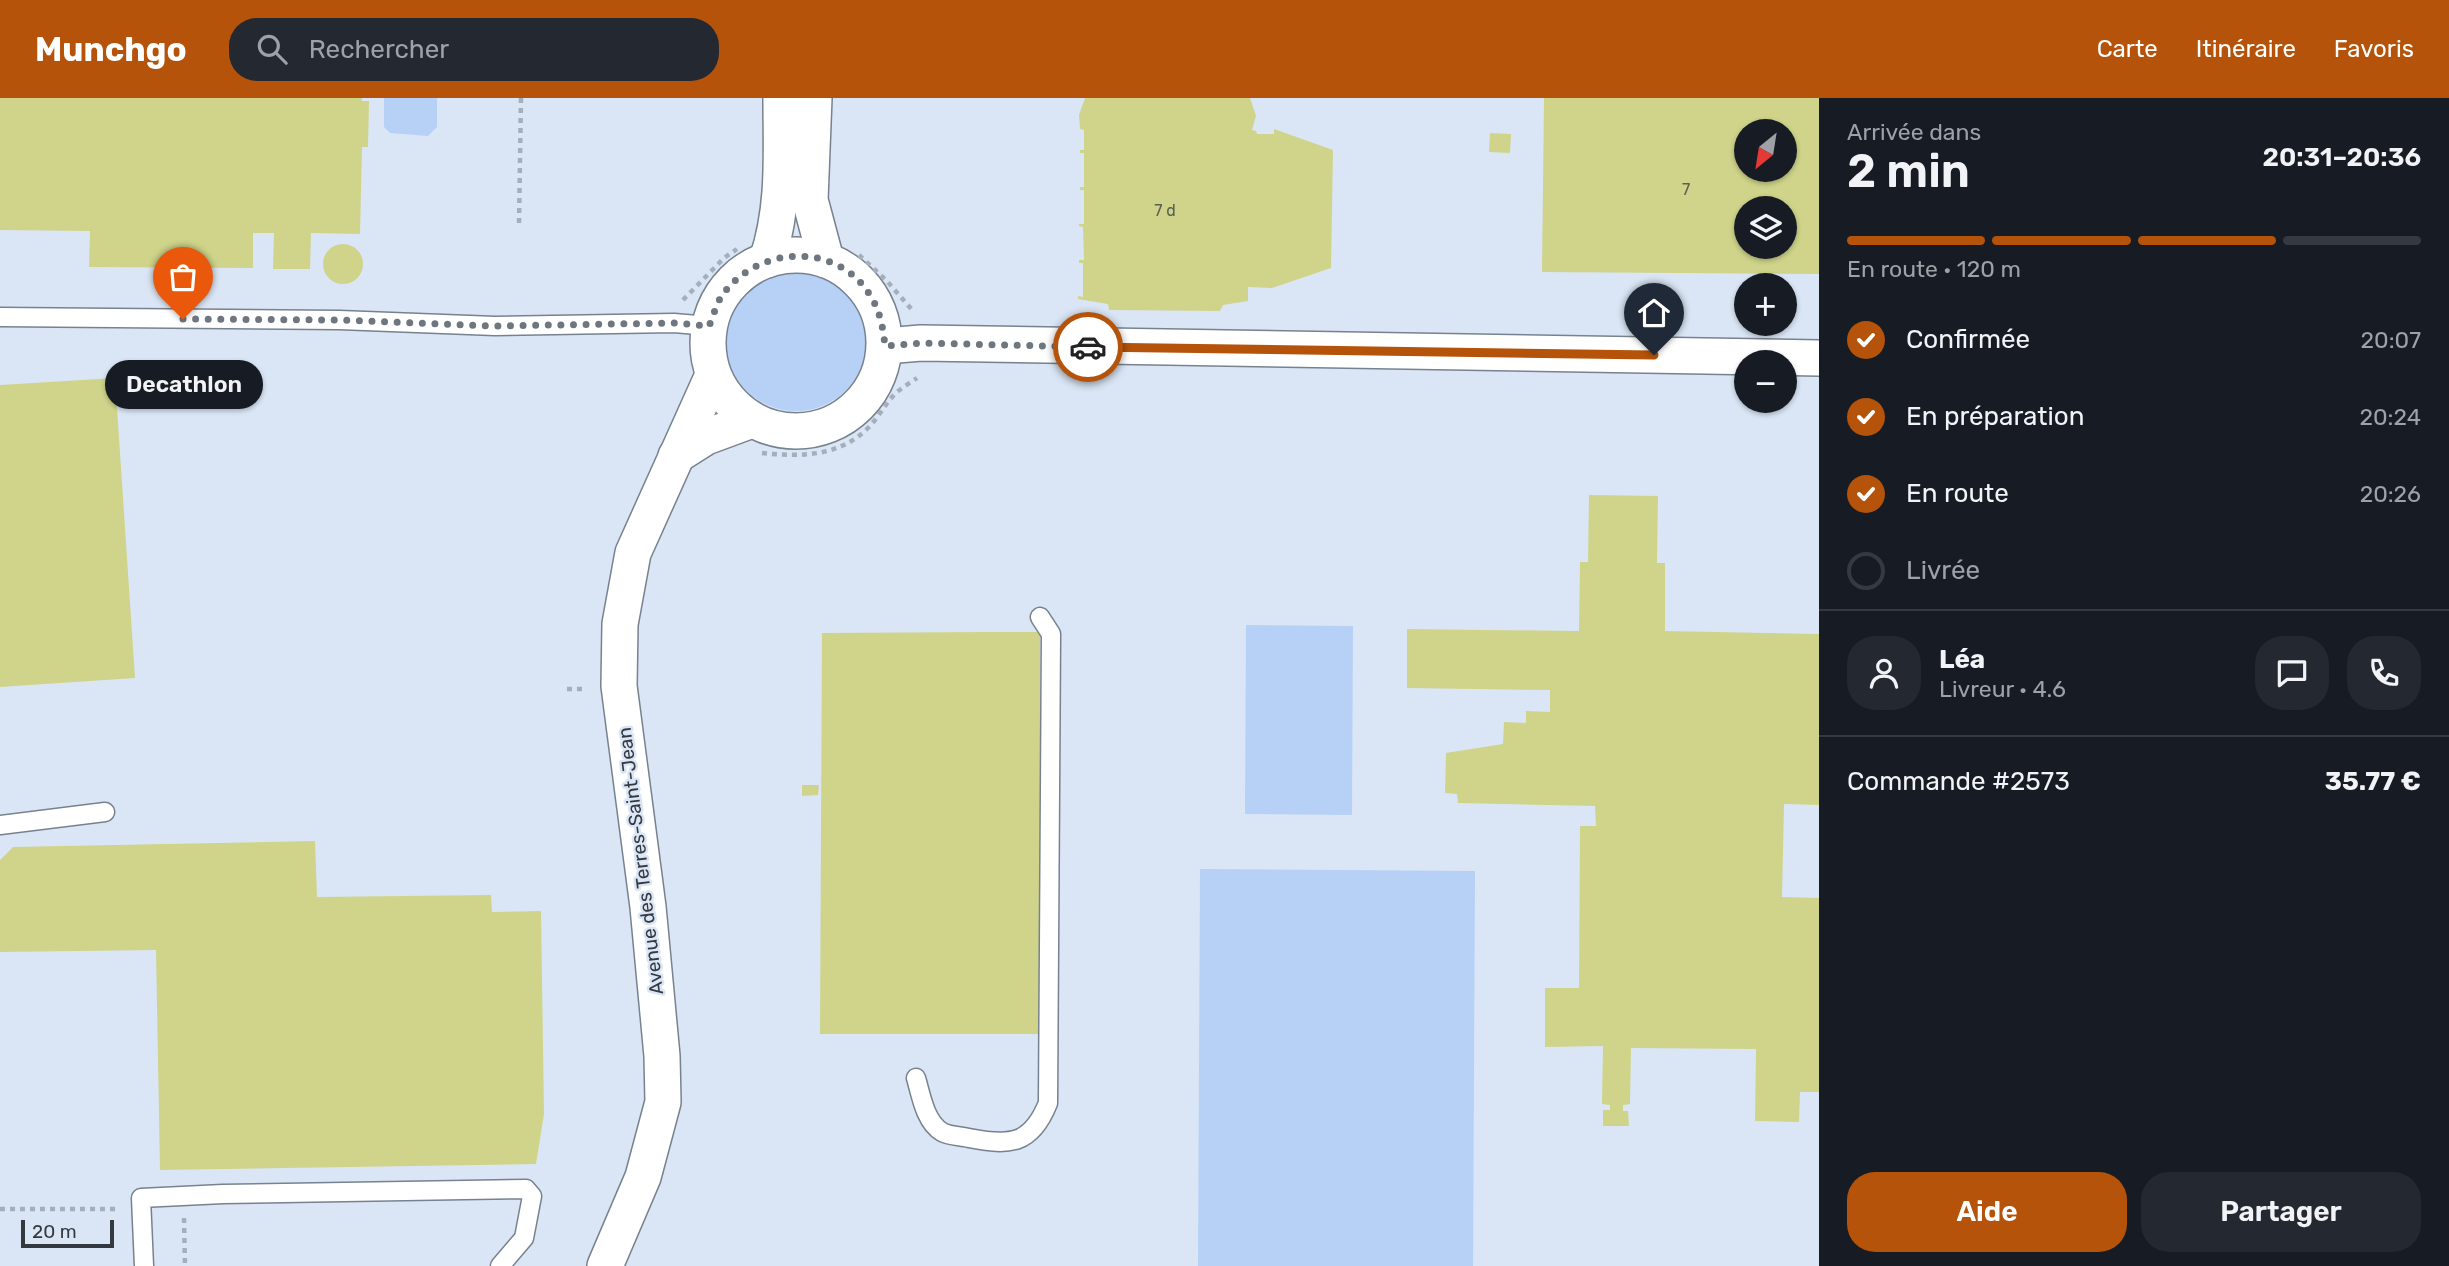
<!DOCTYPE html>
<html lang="fr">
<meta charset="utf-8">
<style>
:root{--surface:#171b24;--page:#242831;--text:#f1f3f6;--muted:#9ea1a6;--line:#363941;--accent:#b45309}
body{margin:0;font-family:Rubik,sans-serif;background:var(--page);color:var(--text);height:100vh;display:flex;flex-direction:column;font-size:26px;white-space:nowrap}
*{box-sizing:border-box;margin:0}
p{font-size:23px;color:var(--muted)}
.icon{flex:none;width:38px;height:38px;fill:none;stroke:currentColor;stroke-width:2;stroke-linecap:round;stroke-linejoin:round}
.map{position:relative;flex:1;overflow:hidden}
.drawer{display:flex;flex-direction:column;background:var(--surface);width:630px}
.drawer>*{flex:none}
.needle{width:46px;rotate:210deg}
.fabs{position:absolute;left:1734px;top:21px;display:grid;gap:14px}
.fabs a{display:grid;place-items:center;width:63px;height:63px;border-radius:50%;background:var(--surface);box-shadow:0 2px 5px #0004;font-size:35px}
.scale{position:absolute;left:21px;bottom:18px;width:93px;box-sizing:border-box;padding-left:7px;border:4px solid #34393f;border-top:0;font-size:19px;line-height:24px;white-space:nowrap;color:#34393f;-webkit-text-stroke:5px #dae6f5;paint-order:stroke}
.pin{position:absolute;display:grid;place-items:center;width:60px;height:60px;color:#fff;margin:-72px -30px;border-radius:50% 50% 50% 0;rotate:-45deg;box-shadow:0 0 7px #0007}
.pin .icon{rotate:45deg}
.courier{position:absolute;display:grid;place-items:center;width:70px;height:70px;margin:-35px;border:5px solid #b45309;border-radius:50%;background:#fff;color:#222;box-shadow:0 2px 9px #0007}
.bubble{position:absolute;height:49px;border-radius:24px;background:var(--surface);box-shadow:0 2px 5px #0004;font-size:23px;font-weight:600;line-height:49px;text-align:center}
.head em{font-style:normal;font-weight:600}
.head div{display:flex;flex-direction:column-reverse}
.head{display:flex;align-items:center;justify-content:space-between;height:119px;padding:0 28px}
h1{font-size:46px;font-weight:600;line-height:52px}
.bar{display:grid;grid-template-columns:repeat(4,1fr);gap:10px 7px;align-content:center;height:84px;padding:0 28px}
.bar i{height:9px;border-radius:5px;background:var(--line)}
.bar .selected{background:var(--accent)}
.bar p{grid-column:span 4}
.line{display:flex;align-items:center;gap:18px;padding:0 28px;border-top:2px solid var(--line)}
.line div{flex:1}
.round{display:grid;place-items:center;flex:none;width:74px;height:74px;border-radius:28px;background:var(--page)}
ol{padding:0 28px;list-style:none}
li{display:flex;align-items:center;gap:21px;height:77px}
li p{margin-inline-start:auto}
li .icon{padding:7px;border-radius:50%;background:var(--accent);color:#fff;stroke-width:4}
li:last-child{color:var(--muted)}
li i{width:38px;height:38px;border:4px solid var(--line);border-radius:50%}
.action{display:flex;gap:14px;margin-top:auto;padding:14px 28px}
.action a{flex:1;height:80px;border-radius:28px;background:var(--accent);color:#fff;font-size:28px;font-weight:600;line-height:80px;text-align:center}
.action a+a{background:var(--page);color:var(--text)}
header{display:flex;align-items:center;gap:42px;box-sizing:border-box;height:98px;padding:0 35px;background:var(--accent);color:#fff}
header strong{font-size:33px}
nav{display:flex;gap:38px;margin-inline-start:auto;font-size:24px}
.search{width:490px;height:63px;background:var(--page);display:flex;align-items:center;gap:18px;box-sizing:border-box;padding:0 24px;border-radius:28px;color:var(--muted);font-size:26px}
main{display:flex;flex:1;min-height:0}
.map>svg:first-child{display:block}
</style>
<header>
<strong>Munchgo</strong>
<div class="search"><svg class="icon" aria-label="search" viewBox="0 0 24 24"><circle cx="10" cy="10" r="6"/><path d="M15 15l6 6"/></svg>Rechercher</div>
<nav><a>Carte</a><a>Itinéraire</a><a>Favoris</a></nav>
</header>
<main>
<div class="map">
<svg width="1819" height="1168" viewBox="0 0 1819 1168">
<rect width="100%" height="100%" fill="#dae6f5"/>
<g fill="#b6d1f5">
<path d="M 384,0 L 437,0 L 437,29 L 428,38 L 390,35 L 384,29 Z"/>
<circle cx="796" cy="243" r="70"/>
<path d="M 1246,527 L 1353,528 L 1352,717 L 1245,716 Z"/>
<path d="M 1200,771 L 1475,773 L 1473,1168 L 1198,1168 Z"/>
</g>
<g fill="#cfd48a" fill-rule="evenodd">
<path d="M 0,0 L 362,0 L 362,3 L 369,3 L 368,49 L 362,49 L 360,136 L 311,135 L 310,171 L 273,171 L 274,135 L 253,135 L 253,170 L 89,169 L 90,133 L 0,132 Z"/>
<path d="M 1085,0 L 1250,0 L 1256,18 L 1252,32 L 1256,33 L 1257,36 L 1274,36 L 1274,31 L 1333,52 L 1331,170 L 1272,190 L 1248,189 L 1248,203 L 1223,207 L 1220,213 L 1109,212 L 1108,206 L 1078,201 L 1078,198 L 1083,199 L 1083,165 L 1079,165 L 1079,162 L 1084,162 L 1083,129 L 1079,128 L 1079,126 L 1084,126 L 1084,92 L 1080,92 L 1080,89 L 1084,89 L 1084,55 L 1080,55 L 1080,52 L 1084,52 L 1084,32 L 1080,31 L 1079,17 Z"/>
<path d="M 1544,0 L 1819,0 L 1819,176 L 1542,174 ZM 1746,33 L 1785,33 L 1785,72 L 1746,72 ZM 1746,110 L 1785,110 L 1785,149 L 1746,149 Z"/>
<path d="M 1490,35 L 1511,36 L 1510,55 L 1489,54 Z"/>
<circle cx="343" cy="166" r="20"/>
<path d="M 115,280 L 135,580 L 0,589 L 0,287 Z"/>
<path d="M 1589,397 L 1658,398 L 1657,465 L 1665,465 L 1665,533 L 1819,536 L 1819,707 L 1784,706 L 1782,799 L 1819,800 L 1819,994 L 1800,994 L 1799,1024 L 1755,1023 L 1756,951 L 1631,950 L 1630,1006 L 1623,1007 L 1623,1013 L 1628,1013 L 1629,1028 L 1603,1028 L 1603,1012 L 1610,1012 L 1610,1007 L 1602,1006 L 1603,948 L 1545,949 L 1545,890 L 1579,890 L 1580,728 L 1596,728 L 1595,708 L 1458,705 L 1457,696 L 1445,695 L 1446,655 L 1503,646 L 1504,624 L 1526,625 L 1526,613 L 1550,614 L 1550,592 L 1407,590 L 1407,531 L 1579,533 L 1580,464 L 1588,464 Z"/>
<path d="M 988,534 L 1040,534 L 1040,936 L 820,936 L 822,535 Z"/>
<path d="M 802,687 L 819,687 L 818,697 L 802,698 Z"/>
<path d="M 315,743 L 317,799 L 491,797 L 492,814 L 541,813 L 544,1016 L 536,1066 L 160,1072 L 156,852 L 0,854 L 0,762 L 13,749 Z"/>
</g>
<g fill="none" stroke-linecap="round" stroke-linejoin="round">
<defs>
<g id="service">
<path d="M 0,219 L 339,222 L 495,228 L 674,225 L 709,228"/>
<path d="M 0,727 L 105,714"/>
<path d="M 916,980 C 921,997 925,1024 942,1034 C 949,1038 961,1038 969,1040 C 1010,1048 1031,1047 1048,1005 L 1051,536 L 1040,519"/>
<path d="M 144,1168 L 141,1100 L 223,1096 L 526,1091 L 532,1098 L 524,1140 L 500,1168"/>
</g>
<g id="minor">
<path d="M 814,0 L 810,102 L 826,162"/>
<circle cx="796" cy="245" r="88"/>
<path d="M 767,162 C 785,109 781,55 781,0"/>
<path d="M 885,248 L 921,245 L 1819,260"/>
<path d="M 676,358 L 706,339 L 752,322"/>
<path d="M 605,1168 L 643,1079 L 663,1004 L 662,958 L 648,809 L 619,588 L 620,526 L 633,455 L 713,277"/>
</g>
</defs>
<use href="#service" stroke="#77828f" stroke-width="21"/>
<use href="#minor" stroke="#77828f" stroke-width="38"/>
<g stroke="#a5aebb" stroke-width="4.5" stroke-dasharray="5 5" stroke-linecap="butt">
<path d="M 519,125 L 521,0"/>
<path d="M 859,157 L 887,183 L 913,213"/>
<path d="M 683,202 L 724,160 L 737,151"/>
<path d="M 762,355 C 800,359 839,359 868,330 C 878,320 885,306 895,296 C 901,290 910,285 917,280"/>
<path d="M 567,591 L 587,591"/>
<path d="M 0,1111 L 118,1111"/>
<path d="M 184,1120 L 185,1168"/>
</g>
<use href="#service" stroke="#fff" stroke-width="18"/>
<use href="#minor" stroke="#fff" stroke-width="35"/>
</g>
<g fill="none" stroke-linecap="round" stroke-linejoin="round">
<path stroke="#6e767f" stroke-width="7" stroke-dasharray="0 12.6" d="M 183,221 L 339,222 L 495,228 L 674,225 L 709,228 C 713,219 716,207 721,199 C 755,148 836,142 870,197 C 880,213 883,229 885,248 L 921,245 L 1088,249"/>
<path stroke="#b45309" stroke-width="9" d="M 1088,249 L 1654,257"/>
</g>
<g text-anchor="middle" stroke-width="5" stroke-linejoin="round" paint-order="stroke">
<g font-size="16" fill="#5b6052">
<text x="1686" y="97">7</text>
<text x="1165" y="118">7 d</text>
</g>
<g font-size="19" fill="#34393f" stroke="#dae6f5">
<text transform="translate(640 763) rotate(-97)" y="7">Avenue des Terres-Saint-Jean</text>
</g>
</g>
</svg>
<div class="fabs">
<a><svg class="needle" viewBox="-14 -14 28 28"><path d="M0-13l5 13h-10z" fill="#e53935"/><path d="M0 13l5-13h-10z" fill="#9ea1a6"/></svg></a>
<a><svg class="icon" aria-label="layers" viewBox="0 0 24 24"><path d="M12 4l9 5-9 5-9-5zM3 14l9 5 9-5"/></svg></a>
<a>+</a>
<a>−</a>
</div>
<div class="scale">20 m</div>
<div class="pin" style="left:183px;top:221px;background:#ea580c"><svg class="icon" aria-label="bag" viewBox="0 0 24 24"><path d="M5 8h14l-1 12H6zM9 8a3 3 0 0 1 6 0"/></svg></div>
<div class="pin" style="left:1654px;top:257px;background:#1f2937"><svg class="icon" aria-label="home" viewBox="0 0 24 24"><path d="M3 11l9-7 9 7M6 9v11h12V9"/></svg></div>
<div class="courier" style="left:1088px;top:249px"><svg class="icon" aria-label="car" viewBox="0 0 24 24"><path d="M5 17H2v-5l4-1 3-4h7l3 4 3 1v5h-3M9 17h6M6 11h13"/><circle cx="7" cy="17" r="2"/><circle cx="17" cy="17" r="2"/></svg></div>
<div class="bubble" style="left:105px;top:262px;width:158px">Decathlon</div>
</div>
<section class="drawer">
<div class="head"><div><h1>2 min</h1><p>Arrivée dans</p></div><em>20:31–20:36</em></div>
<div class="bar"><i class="selected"></i><i class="selected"></i><i class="selected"></i><i></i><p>En route · 120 m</p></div>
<ol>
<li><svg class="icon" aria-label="check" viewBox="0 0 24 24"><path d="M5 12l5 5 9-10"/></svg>Confirmée<p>20:07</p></li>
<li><svg class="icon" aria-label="check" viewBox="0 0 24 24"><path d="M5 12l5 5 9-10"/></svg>En préparation<p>20:24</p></li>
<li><svg class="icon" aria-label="check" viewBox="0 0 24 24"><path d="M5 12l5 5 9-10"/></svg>En route<p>20:26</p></li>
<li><i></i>Livrée</li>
</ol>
<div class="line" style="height:126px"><a class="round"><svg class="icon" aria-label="person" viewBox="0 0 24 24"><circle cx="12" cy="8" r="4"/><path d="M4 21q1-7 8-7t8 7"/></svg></a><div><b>Léa</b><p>Livreur · 4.6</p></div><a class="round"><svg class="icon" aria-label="chat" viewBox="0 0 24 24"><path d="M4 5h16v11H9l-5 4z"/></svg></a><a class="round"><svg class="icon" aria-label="phone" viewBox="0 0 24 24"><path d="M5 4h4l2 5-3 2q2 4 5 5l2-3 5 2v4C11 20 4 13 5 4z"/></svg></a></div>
<div class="line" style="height:91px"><div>Commande #2573</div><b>35.77 €</b></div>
<div class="action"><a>Aide</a><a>Partager</a></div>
</section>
</main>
